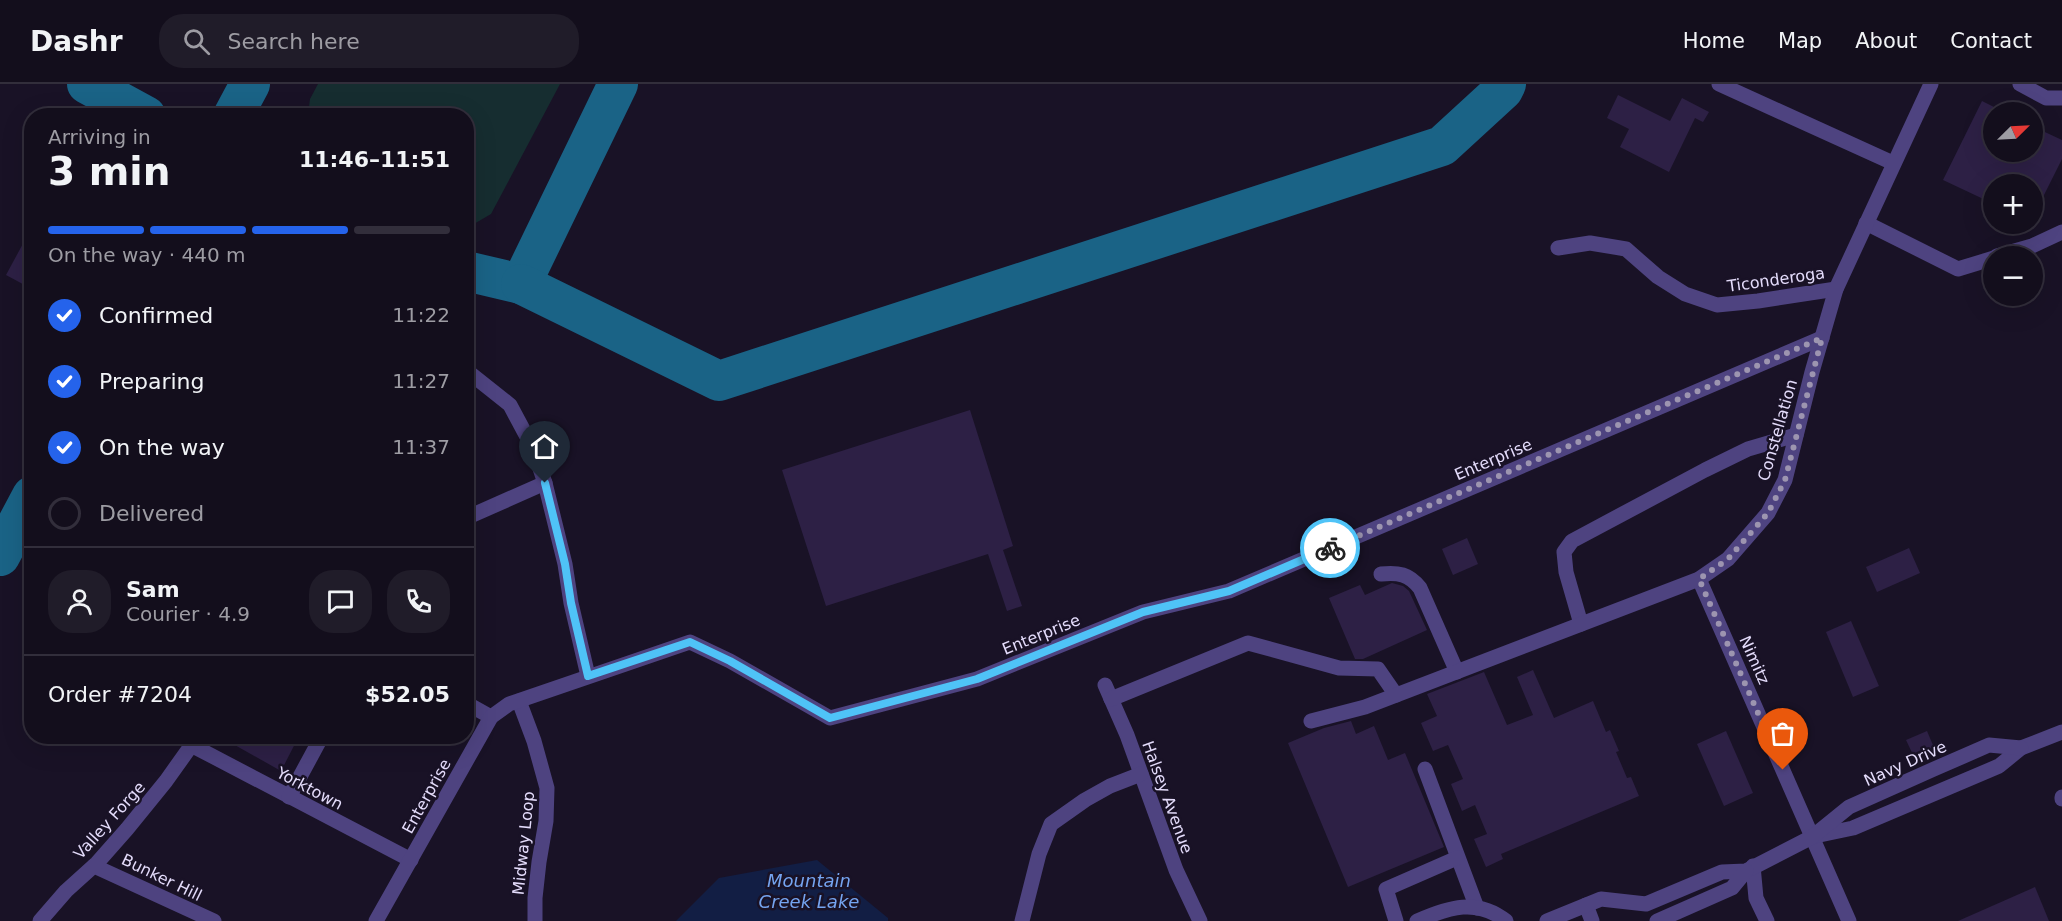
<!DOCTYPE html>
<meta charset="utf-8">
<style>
:root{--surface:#130e1c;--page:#201c29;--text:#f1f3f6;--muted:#9d9ca3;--line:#322e3b;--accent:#2563eb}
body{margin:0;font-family:"DejaVu Sans",sans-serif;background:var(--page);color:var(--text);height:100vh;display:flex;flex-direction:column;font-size:22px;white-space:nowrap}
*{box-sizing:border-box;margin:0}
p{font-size:20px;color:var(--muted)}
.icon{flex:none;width:33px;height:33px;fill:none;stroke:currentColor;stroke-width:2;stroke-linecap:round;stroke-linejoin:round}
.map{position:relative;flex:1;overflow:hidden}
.panel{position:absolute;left:24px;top:24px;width:450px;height:636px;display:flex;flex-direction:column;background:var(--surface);border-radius:24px;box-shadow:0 6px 24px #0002,0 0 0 2px var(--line)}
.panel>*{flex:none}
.needle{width:39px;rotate:66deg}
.tools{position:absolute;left:1983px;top:18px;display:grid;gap:12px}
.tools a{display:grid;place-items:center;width:60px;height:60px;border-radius:50%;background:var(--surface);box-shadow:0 6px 24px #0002,0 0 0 2px var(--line);font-size:30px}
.pin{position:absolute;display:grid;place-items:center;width:51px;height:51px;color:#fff;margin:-62px -26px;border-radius:50% 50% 50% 0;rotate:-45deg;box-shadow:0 0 6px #0007}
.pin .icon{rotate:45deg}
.courier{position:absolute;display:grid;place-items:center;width:60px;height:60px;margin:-30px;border:4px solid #4fc3f7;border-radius:50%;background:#fff;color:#222;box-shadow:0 2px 8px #0007}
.headline em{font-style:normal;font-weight:700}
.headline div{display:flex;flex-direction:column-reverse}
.headline{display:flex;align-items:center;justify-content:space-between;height:102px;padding:0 24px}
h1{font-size:39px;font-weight:700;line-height:45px}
.bar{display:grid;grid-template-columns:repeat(4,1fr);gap:9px 6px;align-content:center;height:72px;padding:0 24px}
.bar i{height:8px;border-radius:4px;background:var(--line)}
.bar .on{background:var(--accent)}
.bar p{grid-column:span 4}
.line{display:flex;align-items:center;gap:15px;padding:0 24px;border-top:2px solid var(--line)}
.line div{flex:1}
.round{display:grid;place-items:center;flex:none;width:63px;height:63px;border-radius:24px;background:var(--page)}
ol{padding:0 24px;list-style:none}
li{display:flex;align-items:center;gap:18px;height:66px}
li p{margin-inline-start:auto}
li .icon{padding:6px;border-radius:50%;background:var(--accent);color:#fff;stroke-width:4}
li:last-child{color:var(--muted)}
li i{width:33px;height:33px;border:3px solid var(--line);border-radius:50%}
header{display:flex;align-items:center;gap:36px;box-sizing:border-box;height:84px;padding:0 30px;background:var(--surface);border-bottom:2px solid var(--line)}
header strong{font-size:28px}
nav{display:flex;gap:33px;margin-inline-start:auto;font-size:21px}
.search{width:420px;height:54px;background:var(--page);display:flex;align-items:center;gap:15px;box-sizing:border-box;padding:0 21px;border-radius:24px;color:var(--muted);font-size:22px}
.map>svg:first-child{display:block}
</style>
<header>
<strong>Dashr</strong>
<div class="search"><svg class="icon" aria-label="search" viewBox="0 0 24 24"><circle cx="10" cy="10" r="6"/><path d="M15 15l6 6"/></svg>Search here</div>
<nav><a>Home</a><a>Map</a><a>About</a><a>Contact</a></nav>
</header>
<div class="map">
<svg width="2062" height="837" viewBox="0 0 2062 837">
<rect width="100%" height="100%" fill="#191226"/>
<path fill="#162d30" d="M 318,0 L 560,0 L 491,130 L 467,144 L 466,32 L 308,31 L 310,15 Z"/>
<path fill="#121e44" d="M 817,776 L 888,834 L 888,837 L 676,837 L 719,794 Z"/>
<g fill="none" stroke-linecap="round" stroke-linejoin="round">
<g stroke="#1a6386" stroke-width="40">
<path d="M 87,0 L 146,32"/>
<path d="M 233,32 L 250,0"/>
<path d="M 466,187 L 521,200 L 618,0"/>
<path d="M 521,200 L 719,297 L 1442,62 L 1503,6 L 1506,0"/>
<path d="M 0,472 L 32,412"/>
</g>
</g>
<g fill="#2d2045">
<path d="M 1618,11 L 1670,37 L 1682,14 L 1709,28 L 1703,38 L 1695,34 L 1669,88 L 1620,63 L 1629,45 L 1607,34 Z"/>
<path d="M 1982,17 L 1994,23 L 1994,68 L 2032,68 L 2032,42 L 2062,56 L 2062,75 L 2032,135 L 2032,100 L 1994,100 L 1994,120 L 1943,96 Z"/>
<path d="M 32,143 L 32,205 L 6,191 Z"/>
<path d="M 970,326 L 1013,462 L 1003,466 L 1022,522 L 1007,527 L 988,470 L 826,522 L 782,386 Z"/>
<path d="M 1467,454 L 1478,480 L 1453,491 L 1442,465 Z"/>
<path d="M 1909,464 L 1920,489 L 1877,508 L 1866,483 Z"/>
<path d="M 1392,499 L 1403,502 L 1409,507 L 1427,546 L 1363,575 L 1355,575 L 1329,514 L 1360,501 L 1365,511 Z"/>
<path d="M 1851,537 L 1879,602 L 1853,613 L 1826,548 Z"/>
<path d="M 1533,586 L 1554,634 L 1593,617 L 1606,648 L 1610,646 L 1619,667 L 1616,668 L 1627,694 L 1631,693 L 1639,712 L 1501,770 L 1503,775 L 1486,783 L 1474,755 L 1487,750 L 1475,721 L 1462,727 L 1451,700 L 1463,695 L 1448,661 L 1433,667 L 1421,639 L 1437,632 L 1427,610 L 1484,588 L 1507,641 L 1533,631 L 1517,593 Z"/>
<path d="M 1351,637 L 1356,650 L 1374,642 L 1388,676 L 1405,669 L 1444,763 L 1348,803 L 1288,659 L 1324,644 Z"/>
<path d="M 1726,647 L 1753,709 L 1724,722 L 1697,660 Z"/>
<path d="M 1927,647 L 1935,666 L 1915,675 L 1906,656 Z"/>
<path d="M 219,652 L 299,652 L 281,687 Z"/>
<path d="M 2035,803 L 2049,837 L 1958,837 Z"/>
</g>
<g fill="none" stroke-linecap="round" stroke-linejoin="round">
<g stroke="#4e4380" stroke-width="15">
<path d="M 1719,0 L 1893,79"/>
<path d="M 2020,0 L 2046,14 L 2062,14"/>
<path d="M 1866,139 L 1958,185 L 1994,174"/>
<path d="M 1558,164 L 1590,159 L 1626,165 L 1658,193 L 1685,210 L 1717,221 L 1758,217 L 1836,205"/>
<path d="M 1997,172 L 2032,162 L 2062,148"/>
<path d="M 466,286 L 510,321 L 533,364 L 545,399 L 565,480 L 571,519 L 588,592"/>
<path d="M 466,434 L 545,399"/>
<path d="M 1381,490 C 1398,488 1409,490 1420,504 L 1457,588"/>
<path d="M 1699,495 L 1849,837"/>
<path d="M 1581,540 L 1566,488 L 1564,468 L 1572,457 L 1705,386 L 1748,365 L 1796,351"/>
<path d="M 1105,601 L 1127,651 L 1176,786 L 1200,837"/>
<path d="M 1111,615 L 1248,559 L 1339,584 L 1378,585 L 1396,611"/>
<path d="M 519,617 L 534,657 L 547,704 L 546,737 L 539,778 L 535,814 L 535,837"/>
<path d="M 466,619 L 491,633"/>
<path d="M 1311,637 L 1365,623 L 1699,495 L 1728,475 L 1768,429 L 1785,396 L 1812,288 L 1836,205 L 1931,0"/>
<path d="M 193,662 L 411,776"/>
<path d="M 1425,685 L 1477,824"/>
<path d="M 289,713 L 322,652"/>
<path d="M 2062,713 L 2062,715"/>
<path d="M 1815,752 L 1853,744 L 1999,682 L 2021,664 L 2062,648"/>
<path d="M 94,782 L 214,837"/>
<path d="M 1753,782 L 1756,814 L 1767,837"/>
<path d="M 1586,821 L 1592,837"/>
<path d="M 40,837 L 66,807 L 97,779 L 127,745 L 166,697 L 198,652"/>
<path d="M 376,837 L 491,633 L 509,620 L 690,558 L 730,577 L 830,634 L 977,595 L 1143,528 L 1229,507 L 1822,254"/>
<path d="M 1022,837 L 1039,770 L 1051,740 L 1085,716 L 1110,702 L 1141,690"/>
<path d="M 1396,837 L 1386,805 L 1457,774"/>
<path d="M 1417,837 C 1449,823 1477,814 1506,837"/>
<path d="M 1547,837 L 1601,815 L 1646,820 L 1722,788 L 1746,787 L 1812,753 L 1849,723 L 1934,685 L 1989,661 L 2021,664"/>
<path d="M 1657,837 L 1732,804 L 1746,787"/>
</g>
</g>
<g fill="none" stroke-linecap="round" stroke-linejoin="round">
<path stroke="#9d95b0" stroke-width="6" stroke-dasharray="0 10.8" d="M 1330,464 L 1822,254 L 1785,396 L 1768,429 L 1728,475 L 1699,495 L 1783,686"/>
<path stroke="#4fc3f7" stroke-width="8" d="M 545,399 L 565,480 L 571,519 L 588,592 L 690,558 L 730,577 L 830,634 L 977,595 L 1143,528 L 1229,507 L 1330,464"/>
</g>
<g text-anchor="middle" stroke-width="5" stroke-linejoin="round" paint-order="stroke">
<g font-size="16" fill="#e4dcfb" stroke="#191226">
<text transform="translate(1776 195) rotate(-8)" y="6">Ticonderoga</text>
<text transform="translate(1777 346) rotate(-74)" y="6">Constellation</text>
<text transform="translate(1493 375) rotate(-23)" y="6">Enterprise</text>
<text transform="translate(1041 550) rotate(-22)" y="6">Enterprise</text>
<text transform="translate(1755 576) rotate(66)" y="6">Nimitz</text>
<text transform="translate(1905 679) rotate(-24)" y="6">Navy Drive</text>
<text transform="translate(310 704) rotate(28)" y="6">Yorktown</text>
<text transform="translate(426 712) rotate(-61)" y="6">Enterprise</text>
<text transform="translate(1168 713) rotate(70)" y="6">Halsey Avenue</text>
<text transform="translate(109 736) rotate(-48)" y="6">Valley Forge</text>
<text transform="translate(523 759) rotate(-84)" y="6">Midway Loop</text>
<text transform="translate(162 793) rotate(26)" y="6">Bunker Hill</text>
</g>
<g font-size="18" font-style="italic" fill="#75a4f0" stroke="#191226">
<text x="809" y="803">Mountain<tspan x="809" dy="21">Creek Lake</tspan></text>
</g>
</g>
</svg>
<div class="tools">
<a><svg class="needle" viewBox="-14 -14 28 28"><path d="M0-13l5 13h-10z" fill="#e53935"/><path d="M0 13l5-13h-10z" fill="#9d9ca3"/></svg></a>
<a>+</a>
<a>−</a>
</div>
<div class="pin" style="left:1783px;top:686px;background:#ea580c"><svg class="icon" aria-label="bag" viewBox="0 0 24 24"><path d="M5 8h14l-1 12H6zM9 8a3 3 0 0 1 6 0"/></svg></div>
<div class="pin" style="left:545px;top:399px;background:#1f2937"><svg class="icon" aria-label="home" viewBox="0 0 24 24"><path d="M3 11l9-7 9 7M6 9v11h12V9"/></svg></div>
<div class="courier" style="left:1330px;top:464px"><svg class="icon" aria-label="bike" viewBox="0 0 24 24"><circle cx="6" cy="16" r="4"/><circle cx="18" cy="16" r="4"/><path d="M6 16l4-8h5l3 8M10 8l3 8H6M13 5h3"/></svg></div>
<section class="panel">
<div class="headline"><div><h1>3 min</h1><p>Arriving in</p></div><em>11:46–11:51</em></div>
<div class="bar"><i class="on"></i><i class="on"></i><i class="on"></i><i></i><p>On the way · 440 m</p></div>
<ol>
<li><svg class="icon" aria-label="check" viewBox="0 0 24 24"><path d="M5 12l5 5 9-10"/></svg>Confirmed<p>11:22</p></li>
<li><svg class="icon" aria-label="check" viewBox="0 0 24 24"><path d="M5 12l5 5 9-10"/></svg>Preparing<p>11:27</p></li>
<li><svg class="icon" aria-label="check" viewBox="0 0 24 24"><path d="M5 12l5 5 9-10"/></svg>On the way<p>11:37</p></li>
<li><i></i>Delivered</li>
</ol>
<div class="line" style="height:108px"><a class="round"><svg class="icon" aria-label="person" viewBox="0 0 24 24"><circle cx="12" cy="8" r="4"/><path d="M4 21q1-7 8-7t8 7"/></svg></a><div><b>Sam</b><p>Courier · 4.9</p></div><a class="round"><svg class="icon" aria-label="chat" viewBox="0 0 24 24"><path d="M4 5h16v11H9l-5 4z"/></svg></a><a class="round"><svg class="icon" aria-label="phone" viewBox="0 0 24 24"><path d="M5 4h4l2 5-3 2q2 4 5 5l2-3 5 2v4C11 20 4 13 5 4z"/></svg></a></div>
<div class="line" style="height:78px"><div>Order #7204</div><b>$52.05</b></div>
</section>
</div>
